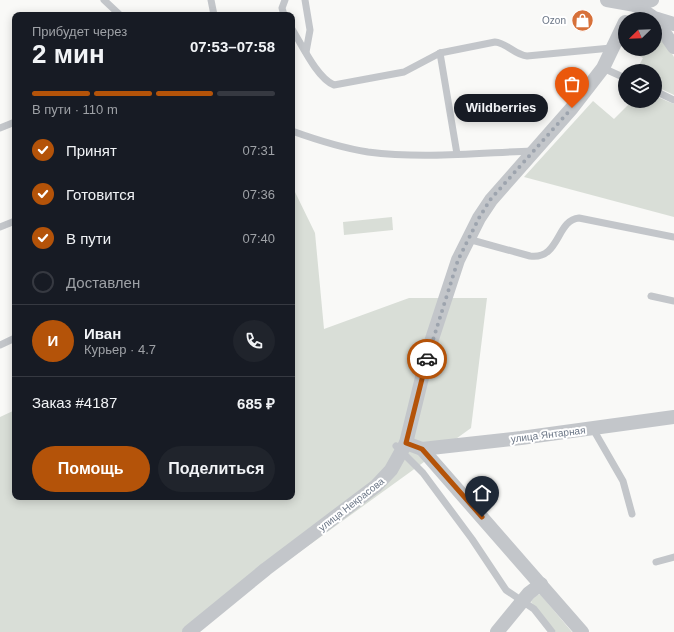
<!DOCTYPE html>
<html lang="ru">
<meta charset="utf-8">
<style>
:root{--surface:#171b24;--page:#20242c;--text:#f1f3f6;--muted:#9ea1a6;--line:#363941;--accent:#b45309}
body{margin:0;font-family:Helvetica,sans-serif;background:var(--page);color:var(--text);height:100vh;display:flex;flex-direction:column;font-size:15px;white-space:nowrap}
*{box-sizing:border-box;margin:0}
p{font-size:13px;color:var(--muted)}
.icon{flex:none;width:22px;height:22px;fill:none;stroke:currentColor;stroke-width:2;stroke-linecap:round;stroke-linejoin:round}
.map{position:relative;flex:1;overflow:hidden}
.drawer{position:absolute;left:12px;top:12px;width:283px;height:488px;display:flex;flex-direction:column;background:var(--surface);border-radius:8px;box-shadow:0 2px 10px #0003}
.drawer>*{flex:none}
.needle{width:26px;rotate:247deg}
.fabs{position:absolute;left:618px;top:12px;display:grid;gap:8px}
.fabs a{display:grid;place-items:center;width:44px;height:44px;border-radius:50%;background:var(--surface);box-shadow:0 2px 10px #0003;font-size:20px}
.pin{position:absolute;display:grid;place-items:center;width:34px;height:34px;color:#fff;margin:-41px -17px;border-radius:50% 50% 50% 0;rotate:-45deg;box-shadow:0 0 4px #0007}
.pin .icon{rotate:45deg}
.courier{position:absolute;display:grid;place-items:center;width:40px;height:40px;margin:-20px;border:3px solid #b45309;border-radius:50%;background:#fff;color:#222;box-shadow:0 1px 5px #0007}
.bubble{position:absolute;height:28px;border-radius:14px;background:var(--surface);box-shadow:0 2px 10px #0003;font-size:13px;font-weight:700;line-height:28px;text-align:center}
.summary em{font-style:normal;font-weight:700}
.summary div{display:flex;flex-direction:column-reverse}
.summary{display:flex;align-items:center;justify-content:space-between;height:68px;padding:0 20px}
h1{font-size:26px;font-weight:700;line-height:30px}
.bar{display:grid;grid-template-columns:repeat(4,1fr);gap:6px 4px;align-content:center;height:48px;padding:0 20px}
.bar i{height:5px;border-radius:3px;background:var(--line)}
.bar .on{background:var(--accent)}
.bar p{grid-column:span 4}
.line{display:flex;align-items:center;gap:10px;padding:0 20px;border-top:1px solid var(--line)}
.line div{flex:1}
.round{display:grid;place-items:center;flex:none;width:42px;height:42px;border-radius:21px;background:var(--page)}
ol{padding:0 20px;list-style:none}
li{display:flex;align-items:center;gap:12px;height:44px}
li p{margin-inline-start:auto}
li .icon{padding:4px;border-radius:50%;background:var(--accent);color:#fff;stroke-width:4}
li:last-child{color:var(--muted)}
li i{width:22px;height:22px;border:2px solid var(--line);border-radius:50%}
.cta{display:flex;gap:8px;margin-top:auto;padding:8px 20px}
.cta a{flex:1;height:46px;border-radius:24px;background:var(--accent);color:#fff;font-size:16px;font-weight:700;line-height:46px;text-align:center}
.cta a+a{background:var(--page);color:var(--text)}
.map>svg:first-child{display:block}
</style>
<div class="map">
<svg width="674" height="632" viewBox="0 0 674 632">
<rect width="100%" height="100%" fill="#f9f9f7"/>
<g fill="#d9ded7">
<path d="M 655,30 L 665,42 L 674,57 L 674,95 L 655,86 L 655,71 L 636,71 L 643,58 L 627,49 L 655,49 Z"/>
<path d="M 655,96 L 674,104 L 674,217 L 524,177 L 593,101 L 614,119 L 632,101 L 655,101 Z"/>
<path d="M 292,180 L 295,192 L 315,233 L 324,329 L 409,298 L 487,298 L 471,428 L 189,632 L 0,632 L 0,417 L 15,410 L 15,497 L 292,497 Z"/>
<path d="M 392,217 L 393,230 L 344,235 L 343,222 Z"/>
<path d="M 540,594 L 572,632 L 556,632 L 531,602 L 535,596 Z"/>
</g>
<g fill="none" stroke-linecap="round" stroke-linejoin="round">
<g stroke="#c3c6ca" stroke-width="7">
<path d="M 104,0 L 120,15"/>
<path d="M 211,0 L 214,15"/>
<path d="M 305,0 L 310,30 L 306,52"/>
<path d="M 284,15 L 282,8 L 285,0"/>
<path d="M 292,29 C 302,45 317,78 334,85 L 404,72 L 440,53 L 457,154"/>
<path d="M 440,53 L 495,42 C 507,43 515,55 527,56 L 611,48"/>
<path d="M 603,68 L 625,78"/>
<path d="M 655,91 L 674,100"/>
<path d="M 0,128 L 15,122"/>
<path d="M 292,131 C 317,140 342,148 368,152 C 422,159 478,153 532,151"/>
<path d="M 0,227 L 15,221"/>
<path d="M 468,239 L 530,256 C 560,260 556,220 579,218 L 674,237"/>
<path d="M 651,296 L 674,301"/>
<path d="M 0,345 L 15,338"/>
<path d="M 593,429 L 623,481 L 632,514"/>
<path d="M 396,446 L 423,473 L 472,539 L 506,590 L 534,609 L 552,632"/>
<path d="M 656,562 L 674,557"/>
</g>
<g stroke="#c3c6ca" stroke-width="14">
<path d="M 607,0 L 635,5 L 652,0"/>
<path d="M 635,5 L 654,18 L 674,24"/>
<path d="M 655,19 L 674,47"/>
<path d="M 406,443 L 422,449 L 582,632"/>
<path d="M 422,449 L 521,438 L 674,417"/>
<path d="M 189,632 L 266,569 L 376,486 L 391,470 L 406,443 L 430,345 L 458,260 L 479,218 L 491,200 L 572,108 L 603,68 L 625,22"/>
<path d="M 497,632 L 529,593 L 541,584"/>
</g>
</g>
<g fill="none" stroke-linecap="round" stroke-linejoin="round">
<path stroke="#9da4ae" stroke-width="4" stroke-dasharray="0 7.2" d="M 427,359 L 458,260 L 479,218 L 490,200 L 572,108"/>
<path stroke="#b45309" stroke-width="5" d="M 427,359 L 406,443 L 422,449 L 482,517"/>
</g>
<defs>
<symbol id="shop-disc" viewBox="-11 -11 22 22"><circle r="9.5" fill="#d7713a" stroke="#fff"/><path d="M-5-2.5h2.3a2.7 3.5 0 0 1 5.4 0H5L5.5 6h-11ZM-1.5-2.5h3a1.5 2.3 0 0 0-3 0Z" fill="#fff"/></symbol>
</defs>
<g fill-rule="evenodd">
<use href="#shop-disc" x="570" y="8" width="25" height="25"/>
</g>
<g text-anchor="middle" stroke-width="4" stroke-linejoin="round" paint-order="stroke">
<g font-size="10" fill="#6b7686" stroke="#fff" text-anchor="end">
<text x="566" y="24">Ozon</text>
</g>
<g font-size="10" fill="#6b7686" stroke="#fff">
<text transform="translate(548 434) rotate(-7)" y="4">улица Янтарная</text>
<text transform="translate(351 504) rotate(-38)" y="4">улица Некрасова</text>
</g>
</g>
</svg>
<div class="fabs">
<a><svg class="needle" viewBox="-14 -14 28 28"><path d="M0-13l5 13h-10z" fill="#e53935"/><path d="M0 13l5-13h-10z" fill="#9ea1a6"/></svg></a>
<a><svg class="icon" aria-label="layers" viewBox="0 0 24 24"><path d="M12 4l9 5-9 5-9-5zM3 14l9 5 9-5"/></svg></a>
</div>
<div class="pin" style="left:572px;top:108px;background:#ea580c"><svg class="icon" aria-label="bag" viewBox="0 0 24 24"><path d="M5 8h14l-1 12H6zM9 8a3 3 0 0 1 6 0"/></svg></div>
<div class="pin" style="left:482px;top:517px;background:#1f2937"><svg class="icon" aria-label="home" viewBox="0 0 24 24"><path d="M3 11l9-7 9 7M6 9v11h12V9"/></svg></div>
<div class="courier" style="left:427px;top:359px"><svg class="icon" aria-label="car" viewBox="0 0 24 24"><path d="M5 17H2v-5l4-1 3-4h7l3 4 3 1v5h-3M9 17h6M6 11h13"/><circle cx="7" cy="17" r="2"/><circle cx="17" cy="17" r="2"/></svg></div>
<div class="bubble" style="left:454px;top:94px;width:94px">Wildberries</div>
<section class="drawer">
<div class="summary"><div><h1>2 мин</h1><p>Прибудет через</p></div><em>07:53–07:58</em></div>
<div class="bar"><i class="on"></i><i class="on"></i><i class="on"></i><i></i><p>В пути · 110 m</p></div>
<ol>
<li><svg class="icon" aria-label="check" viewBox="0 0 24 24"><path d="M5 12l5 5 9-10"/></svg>Принят<p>07:31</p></li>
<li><svg class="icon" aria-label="check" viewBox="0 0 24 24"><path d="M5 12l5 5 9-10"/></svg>Готовится<p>07:36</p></li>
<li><svg class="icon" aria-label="check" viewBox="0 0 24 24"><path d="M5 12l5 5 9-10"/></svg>В пути<p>07:40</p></li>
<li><i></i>Доставлен</li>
</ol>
<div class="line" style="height:72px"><b class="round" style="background:var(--accent);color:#fff">И</b><div><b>Иван</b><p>Курьер · 4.7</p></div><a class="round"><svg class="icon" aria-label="phone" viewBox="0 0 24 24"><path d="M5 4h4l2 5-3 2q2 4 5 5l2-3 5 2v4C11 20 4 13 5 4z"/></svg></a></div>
<div class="line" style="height:52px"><div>Заказ #4187</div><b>685 ₽</b></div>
<div class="cta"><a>Помощь</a><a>Поделиться</a></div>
</section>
</div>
